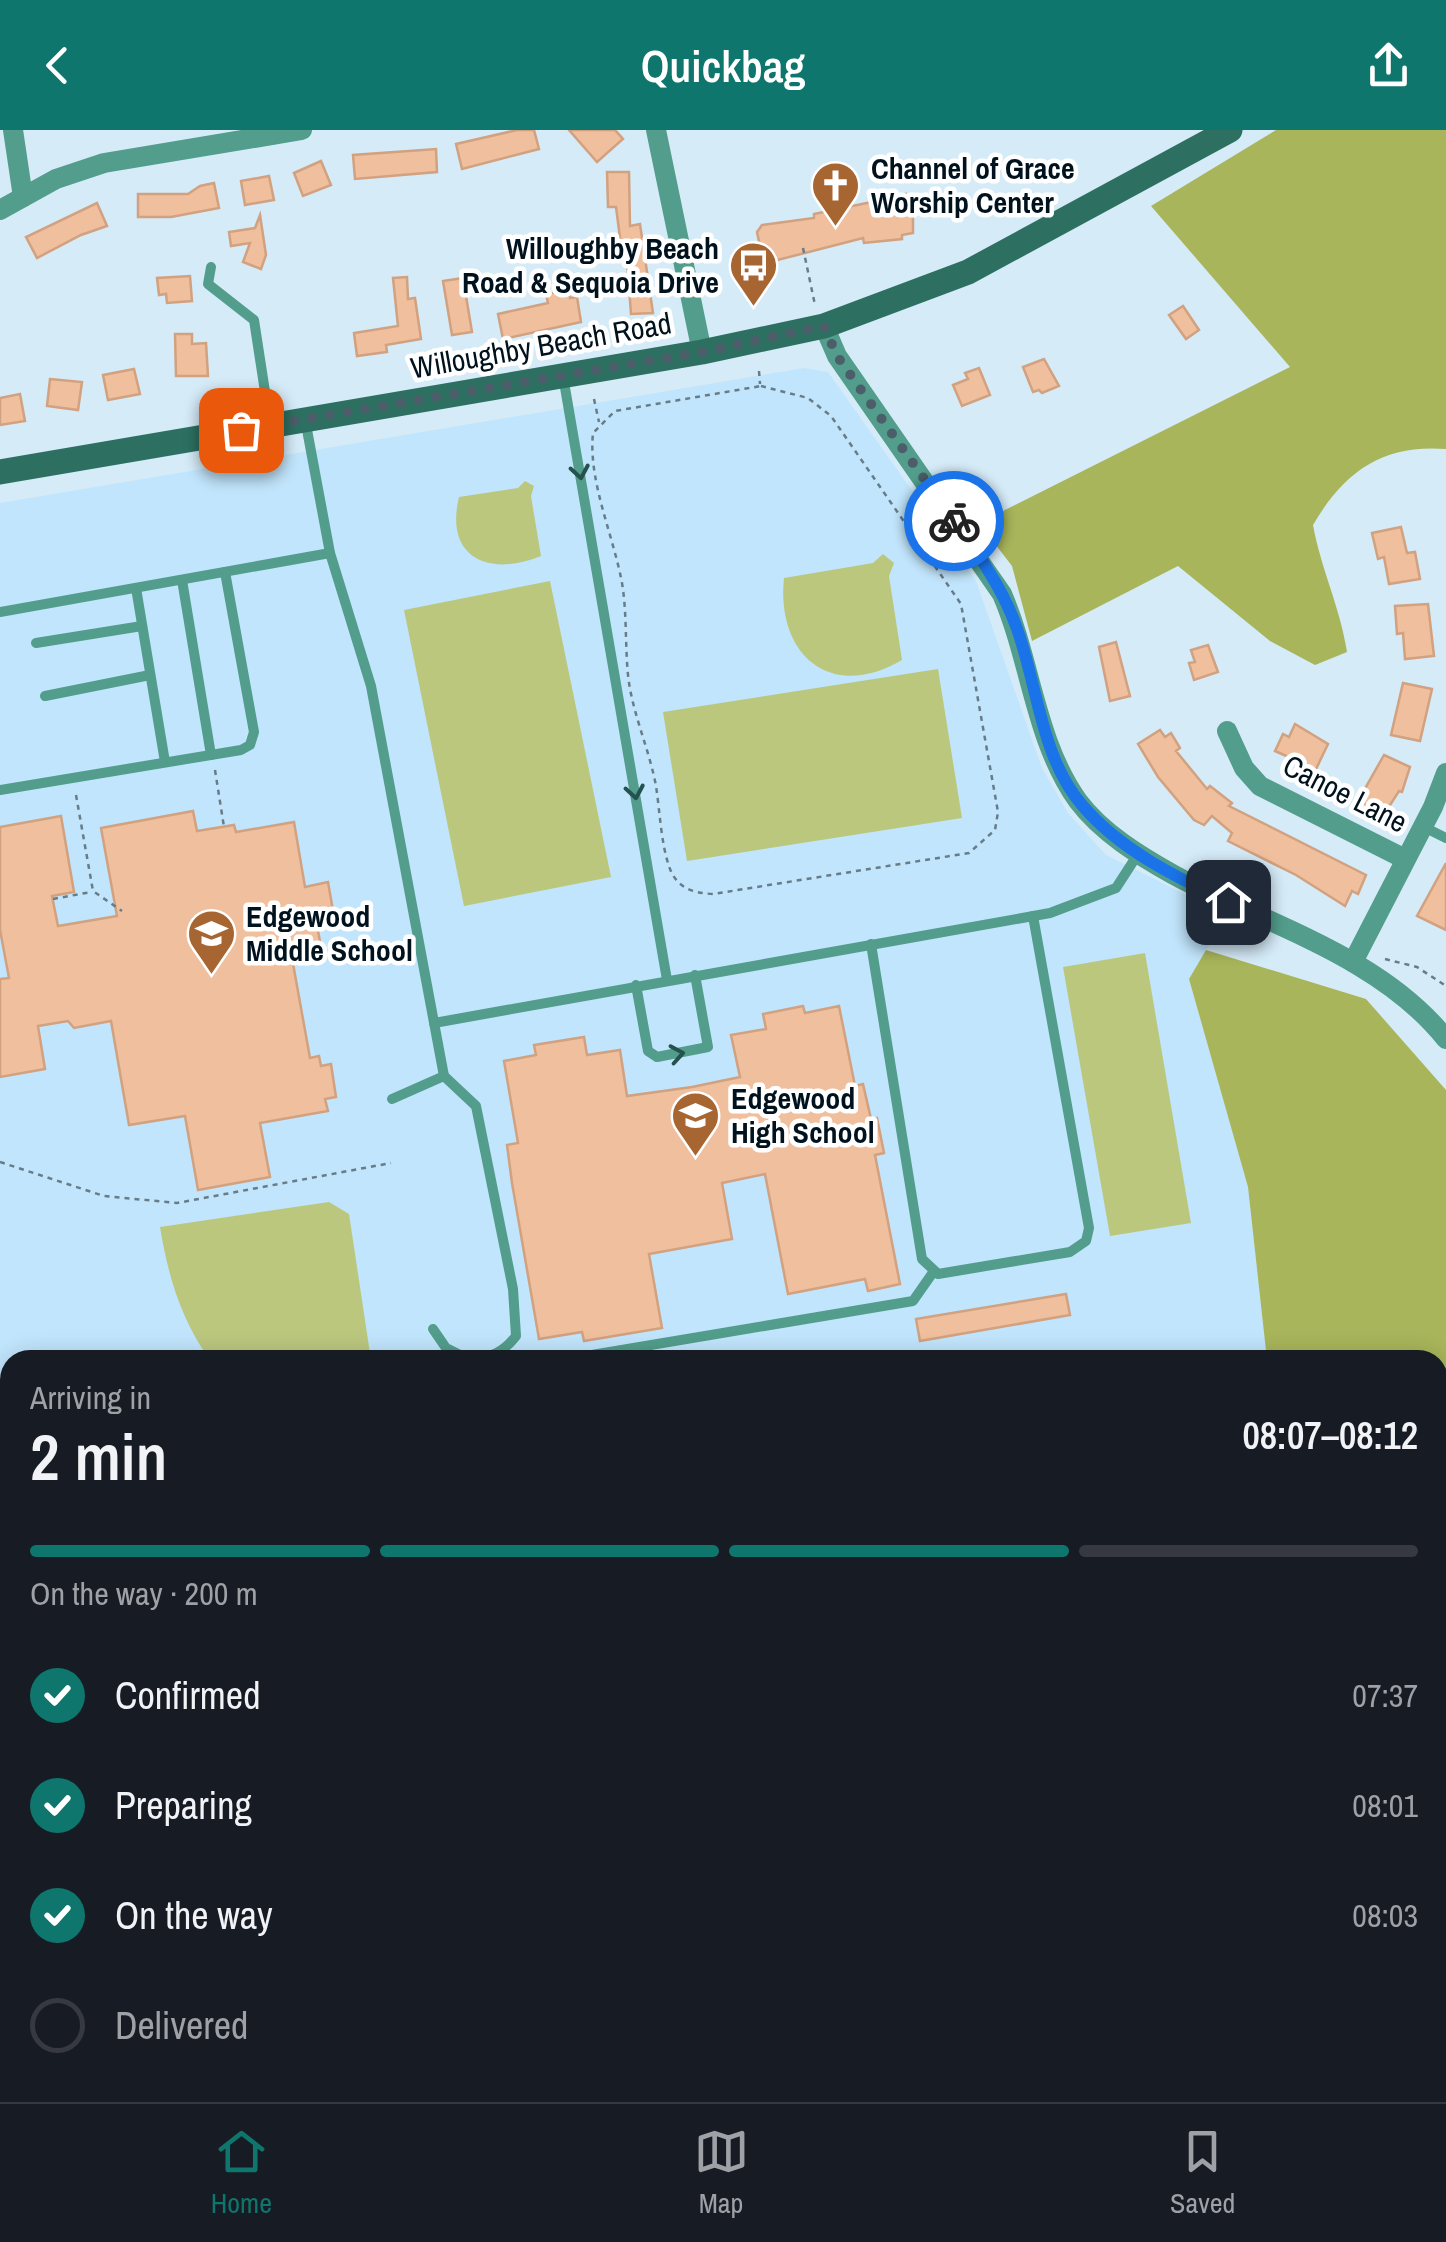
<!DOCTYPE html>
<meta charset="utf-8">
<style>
:root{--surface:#171b24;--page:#242831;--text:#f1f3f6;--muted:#9ea1a6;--line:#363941;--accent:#0f766e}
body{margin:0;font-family:"Archivo Narrow",sans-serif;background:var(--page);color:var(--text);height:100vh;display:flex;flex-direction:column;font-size:38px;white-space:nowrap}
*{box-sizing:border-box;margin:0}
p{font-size:32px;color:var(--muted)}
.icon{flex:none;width:55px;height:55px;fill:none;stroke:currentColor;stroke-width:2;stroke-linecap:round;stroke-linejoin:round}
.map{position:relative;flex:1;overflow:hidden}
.sheet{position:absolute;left:0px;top:1220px;width:1448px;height:752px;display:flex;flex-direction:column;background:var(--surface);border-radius:30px 30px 0 0;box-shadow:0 5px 25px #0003}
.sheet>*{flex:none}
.pin{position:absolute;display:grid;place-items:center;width:85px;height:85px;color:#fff;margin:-42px;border-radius:20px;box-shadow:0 5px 15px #0006}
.courier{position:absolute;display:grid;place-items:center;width:100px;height:100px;margin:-50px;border:8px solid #1a73e8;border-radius:50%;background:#fff;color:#222;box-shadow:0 2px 12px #0007}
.head em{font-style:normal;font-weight:600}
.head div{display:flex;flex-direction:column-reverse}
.head{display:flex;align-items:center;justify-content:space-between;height:170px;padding:0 30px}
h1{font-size:65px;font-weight:600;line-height:75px}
.bar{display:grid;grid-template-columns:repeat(4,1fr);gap:15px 10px;align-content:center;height:120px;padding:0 30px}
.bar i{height:12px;border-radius:8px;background:var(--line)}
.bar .selected{background:var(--accent)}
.bar p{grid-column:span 4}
ol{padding:0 30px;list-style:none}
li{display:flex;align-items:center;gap:30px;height:110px}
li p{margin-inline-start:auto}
li .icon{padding:10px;border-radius:50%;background:var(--accent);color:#fff;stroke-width:4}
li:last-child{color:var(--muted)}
li i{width:55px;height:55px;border:5px solid var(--line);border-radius:50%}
header{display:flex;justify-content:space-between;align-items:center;height:130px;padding:0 30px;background:var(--accent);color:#fff;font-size:45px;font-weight:600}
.menu{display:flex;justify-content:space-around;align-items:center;height:140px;border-top:2px solid var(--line);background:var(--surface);font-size:28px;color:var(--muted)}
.menu a{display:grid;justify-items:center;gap:5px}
.menu .selected{color:var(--accent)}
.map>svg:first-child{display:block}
</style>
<header><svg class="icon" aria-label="back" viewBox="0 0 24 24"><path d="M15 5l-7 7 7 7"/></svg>Quickbag<svg class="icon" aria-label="share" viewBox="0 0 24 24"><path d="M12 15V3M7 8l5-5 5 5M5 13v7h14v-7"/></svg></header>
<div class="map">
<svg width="1446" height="1972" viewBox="0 0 1446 1972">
<rect width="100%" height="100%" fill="#d5ebf8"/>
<path fill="#c1e5fc" d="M 804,238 L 828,242 L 976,451 L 1042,638 L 1068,683 L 1106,725 L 1227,785 L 1189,849 L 1248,1057 L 1267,1230 L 10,1230 L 10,1477 L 0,1472 L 0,373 Z"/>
<g fill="#bbc77d">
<path d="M 525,351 L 534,356 L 531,366 L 541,426 C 490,447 444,429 459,367 L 518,358 Z"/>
<path d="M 883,424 L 894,433 L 889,446 L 902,530 C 831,572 776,525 784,448 L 873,433 Z"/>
<path d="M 550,451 L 611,747 L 464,776 L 404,480 Z"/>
<path d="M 938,539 L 962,688 L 687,731 L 663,582 Z"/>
<path d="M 1145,823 L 1191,1093 L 1110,1106 L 1063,837 Z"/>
<path d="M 329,1072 L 349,1084 L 371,1230 L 210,1230 C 181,1190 168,1146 160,1097 Z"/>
<path d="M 10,1315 L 10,1436 L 0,1387 L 0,1321 Z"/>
</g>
<g fill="#a8b55a">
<path d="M 1276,0 L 1446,0 L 1446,319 C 1382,314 1344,342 1313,395 C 1321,439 1340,477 1347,522 L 1315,535 L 1270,511 L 1178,436 L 1032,511 L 1012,436 L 979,393 L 1290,237 L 1151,76 Z"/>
<path d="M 1206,820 L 1366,869 L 1446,960 L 1446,1681 L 1438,1683 L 1438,1230 L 1267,1230 L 1248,1057 L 1189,849 Z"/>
<path d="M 0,1472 L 10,1477 L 10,1962 L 18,1963 L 0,1966 Z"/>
</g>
<g fill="#f0bf9d" stroke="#d1a180" stroke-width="2.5">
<path d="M 517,0 L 534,0 L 539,19 L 462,39 L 456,14 Z"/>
<path d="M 569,0 L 615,0 L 623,9 L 597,32 Z"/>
<path d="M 436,19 L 437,42 L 355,49 L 353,25 Z"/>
<path d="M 321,31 L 331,55 L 303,66 L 294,43 Z"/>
<path d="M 607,42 L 629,42 L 630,96 L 640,94 L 653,183 L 631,184 L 627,131 L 623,131 L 616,77 L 608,77 Z"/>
<path d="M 269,46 L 274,70 L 245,75 L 241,51 Z"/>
<path d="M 214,53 L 219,78 L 171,87 L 138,87 L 138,64 L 188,64 L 200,56 Z"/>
<path d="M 894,63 L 895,66 L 906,64 L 913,89 L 913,103 L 902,105 L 902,109 L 864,113 L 863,108 L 770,132 L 762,126 L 757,102 L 762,95 L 814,88 L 814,84 L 881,70 L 880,65 Z"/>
<path d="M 97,73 L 107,96 L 81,105 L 37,128 L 26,107 Z"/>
<path d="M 260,85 L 266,125 L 261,139 L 243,132 L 250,113 L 231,116 L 229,102 L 255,98 Z"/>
<path d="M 190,146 L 192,171 L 167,173 L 166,164 L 159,165 L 157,148 Z"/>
<path d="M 407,147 L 408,169 L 415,168 L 421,209 L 386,215 L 387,222 L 357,226 L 354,203 L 398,196 L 393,148 Z"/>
<path d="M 463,148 L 472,202 L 452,205 L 443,151 Z"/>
<path d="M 569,160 L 570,168 L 577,167 L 581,192 L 503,209 L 498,184 L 548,173 L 546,164 Z"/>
<path d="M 1183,176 L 1199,200 L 1186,209 L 1169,185 Z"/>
<path d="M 175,204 L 192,204 L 192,214 L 206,213 L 208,246 L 176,246 Z"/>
<path d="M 1044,229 L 1059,256 L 1042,263 L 1039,260 L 1033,262 L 1023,237 Z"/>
<path d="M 979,238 L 990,265 L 962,276 L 953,255 L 968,249 L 965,243 Z"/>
<path d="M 134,239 L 140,264 L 108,270 L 103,245 Z"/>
<path d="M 50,249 L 82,252 L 78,280 L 47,276 Z"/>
<path d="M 20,264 L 25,291 L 0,295 L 0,268 Z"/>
<path d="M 1401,397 L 1407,423 L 1415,422 L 1420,449 L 1389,454 L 1384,427 L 1378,429 L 1372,403 Z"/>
<path d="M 1428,474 L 1434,526 L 1405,529 L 1403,503 L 1397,504 L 1395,476 Z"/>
<path d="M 1116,512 L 1130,566 L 1110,571 L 1099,517 Z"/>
<path d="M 1208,515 L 1218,542 L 1194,550 L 1189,533 L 1195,532 L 1191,520 Z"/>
<path d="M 1403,553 L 1432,559 L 1420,611 L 1391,605 Z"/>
<path d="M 1295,594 L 1328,614 L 1316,639 L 1275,621 L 1283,604 L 1289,607 Z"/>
<path d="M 1160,600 L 1165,607 L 1171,603 L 1180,618 L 1176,621 L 1207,659 L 1210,656 L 1232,673 L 1229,676 L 1366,745 L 1358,764 L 1352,761 L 1345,776 L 1296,745 L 1228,711 L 1232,703 L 1212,686 L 1204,695 L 1194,690 L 1158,647 L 1138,614 Z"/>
<path d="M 1384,625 L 1410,637 L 1402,662 L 1399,661 L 1385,683 L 1358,671 Z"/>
<path d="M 193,681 L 197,701 L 234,695 L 236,702 L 294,692 L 305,757 L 328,752 L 335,792 L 317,795 L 322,823 L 292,828 L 310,928 L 319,926 L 321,936 L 331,934 L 336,967 L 325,969 L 328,981 L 260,993 L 270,1047 L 198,1060 L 185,986 L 129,995 L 111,891 L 74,898 L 68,891 L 38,896 L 45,939 L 0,947 L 0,849 L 9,848 L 0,800 L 0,697 L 61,686 L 74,762 L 52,766 L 58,796 L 117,786 L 101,698 Z"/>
<path d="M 1446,733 L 1446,800 L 1417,786 Z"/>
<path d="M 803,876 L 805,883 L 839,876 L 855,956 L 863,954 L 871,989 L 877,988 L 884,1023 L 875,1025 L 900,1154 L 868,1161 L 865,1149 L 788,1164 L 765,1044 L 722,1053 L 732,1109 L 649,1124 L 662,1198 L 584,1211 L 582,1202 L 539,1209 L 512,1053 L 507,1015 L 518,1013 L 504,931 L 536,925 L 534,915 L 584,907 L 587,925 L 620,920 L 627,966 L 692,957 L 740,947 L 731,905 L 766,899 L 763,884 Z"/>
<path d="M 1066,1164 L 1070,1185 L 920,1211 L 916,1189 Z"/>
</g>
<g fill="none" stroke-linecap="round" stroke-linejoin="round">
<g stroke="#687c88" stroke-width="2.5" stroke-dasharray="5 5" stroke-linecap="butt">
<path d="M 803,118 L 815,175"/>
<path d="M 759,241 L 760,254"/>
<path d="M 761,256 L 808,268 L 831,286 L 961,474 L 998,682 L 995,700 L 969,723 L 713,764 C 694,763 678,759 670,739 C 661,715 660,682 656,656 C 649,618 632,583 628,545 C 625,514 627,483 622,453 C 613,404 588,351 593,303 L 615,281 Z"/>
<path d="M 594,269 L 599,292"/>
<path d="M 215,640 L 224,697"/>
<path d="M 76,665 L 93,761 L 122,781"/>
<path d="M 53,769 L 91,762"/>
<path d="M 1385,829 L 1417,837 L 1446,856"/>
<path d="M 0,1032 L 104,1066 L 177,1073 L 391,1033"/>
</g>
<g stroke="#529d8b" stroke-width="10">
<path d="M 211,137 L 208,154 L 254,190 L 270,294"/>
<path d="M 563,246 L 667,850"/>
<path d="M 305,289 L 330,423 L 371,556 L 444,946 L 476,976 L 513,1159 L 516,1206 C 503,1223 491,1227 471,1230"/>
<path d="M 182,450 L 211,625"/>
<path d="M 136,458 L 165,632"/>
<path d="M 0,482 L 330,423"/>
<path d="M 36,513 L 142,496"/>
<path d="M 45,566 L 150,545"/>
<path d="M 0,660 L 241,620 L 250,615 L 254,602 L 225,442"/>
<path d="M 1424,697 L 1446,708"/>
<path d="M 871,814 L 922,1129 L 938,1144 L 1070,1122 L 1086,1111 L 1089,1098 L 1033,786"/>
<path d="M 636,855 L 648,921 L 657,927 L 708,917 L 695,845"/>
<path d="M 434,893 L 1050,783 L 1116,758 L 1138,724"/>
<path d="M 392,969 L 444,946"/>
<path d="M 433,1199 L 446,1218 L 470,1230"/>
<path d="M 562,1230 L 913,1171 L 934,1141"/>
</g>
<g stroke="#529d8b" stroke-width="20">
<path d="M 13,0 L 23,67"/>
<path d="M 656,0 L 702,222"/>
<path d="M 0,80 L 56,49 L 104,33 L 302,0"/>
<path d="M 824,196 L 837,226 L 1002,464 C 1031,531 1035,611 1078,671 C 1102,703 1140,726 1174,745 C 1266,795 1379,825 1446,909"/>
<path d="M 1227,601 L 1244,638 L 1260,656 L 1405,729"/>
<path d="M 1353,832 L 1433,677 L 1446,643"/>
<path d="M 1438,1843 L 1446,1841"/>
<path d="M 802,1972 L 849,1962"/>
</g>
<path stroke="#2d7061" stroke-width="25" d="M 0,342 L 702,222 L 824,196 L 968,142 L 1230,0"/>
<g stroke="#233642" stroke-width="5" stroke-dasharray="18 18" stroke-linecap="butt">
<path d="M 1438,1743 L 1446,1741"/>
<path d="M 314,1972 L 361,1962"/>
<path d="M 362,1972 L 409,1962"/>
</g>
</g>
<defs><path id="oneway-chevron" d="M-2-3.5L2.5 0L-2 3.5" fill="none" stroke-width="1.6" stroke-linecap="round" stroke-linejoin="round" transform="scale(2.5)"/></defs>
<g stroke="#25514f">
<use href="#oneway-chevron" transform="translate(580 342) rotate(80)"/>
<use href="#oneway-chevron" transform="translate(635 662) rotate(80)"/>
<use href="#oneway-chevron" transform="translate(677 924) rotate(-10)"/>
</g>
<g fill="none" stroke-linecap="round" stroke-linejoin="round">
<path stroke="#4b5e6a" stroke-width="10" stroke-dasharray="0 18" d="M 241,300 L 702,222 L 824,196 L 837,226 L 954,391"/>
<path stroke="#1a73e8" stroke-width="12" d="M 954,391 C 978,424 1002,457 1016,496 C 1038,555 1040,626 1082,675 C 1120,720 1176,747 1228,772"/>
</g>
<defs>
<symbol id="church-pin" viewBox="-11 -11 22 30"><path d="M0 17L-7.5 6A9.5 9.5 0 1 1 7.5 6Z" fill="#a76532" stroke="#fff"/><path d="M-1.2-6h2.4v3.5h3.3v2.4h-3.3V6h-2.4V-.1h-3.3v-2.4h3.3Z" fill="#fff"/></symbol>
<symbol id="bus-pin" viewBox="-11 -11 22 30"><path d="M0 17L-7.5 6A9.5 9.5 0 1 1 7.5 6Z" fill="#a76532" stroke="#fff"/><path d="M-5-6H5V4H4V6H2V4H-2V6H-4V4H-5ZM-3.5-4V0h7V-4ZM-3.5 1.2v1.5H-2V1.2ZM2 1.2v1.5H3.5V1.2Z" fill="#fff"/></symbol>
<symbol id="school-pin" viewBox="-11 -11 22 30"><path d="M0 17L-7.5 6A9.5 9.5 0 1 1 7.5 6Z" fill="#a76532" stroke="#fff"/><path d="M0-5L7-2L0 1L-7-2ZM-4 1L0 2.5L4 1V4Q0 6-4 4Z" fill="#fff"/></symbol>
</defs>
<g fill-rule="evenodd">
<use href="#church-pin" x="808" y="28" width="55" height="75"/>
<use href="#bus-pin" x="726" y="108" width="55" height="75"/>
<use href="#school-pin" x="184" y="776" width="55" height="75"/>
<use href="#school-pin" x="668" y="958" width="55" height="75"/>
</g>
<g text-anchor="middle" stroke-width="9" stroke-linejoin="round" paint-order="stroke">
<g font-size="30" font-weight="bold" fill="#00121e" stroke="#fff" text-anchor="start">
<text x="871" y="49">Channel of Grace<tspan x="871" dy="34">Worship Center</tspan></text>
<text x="719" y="129" text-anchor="end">Willoughby Beach<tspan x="719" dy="34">Road &amp; Sequoia Drive</tspan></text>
<text x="246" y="797">Edgewood<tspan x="246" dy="34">Middle School</tspan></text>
<text x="731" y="979">Edgewood<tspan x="731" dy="34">High School</tspan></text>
</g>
<g font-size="30" fill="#00121e" stroke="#fff">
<text transform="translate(541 216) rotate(-10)" y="10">Willoughby Beach Road</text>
<text transform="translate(1345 664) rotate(27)" y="10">Canoe Lane</text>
</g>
</g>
</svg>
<div class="pin" style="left:241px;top:300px;background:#ea580c"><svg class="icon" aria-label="bag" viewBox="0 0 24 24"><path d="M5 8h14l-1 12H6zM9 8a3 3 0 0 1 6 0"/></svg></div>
<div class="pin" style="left:1228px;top:772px;background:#1f2937"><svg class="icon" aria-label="home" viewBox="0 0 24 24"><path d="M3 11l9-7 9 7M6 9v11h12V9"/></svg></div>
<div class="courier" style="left:954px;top:391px"><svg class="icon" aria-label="bike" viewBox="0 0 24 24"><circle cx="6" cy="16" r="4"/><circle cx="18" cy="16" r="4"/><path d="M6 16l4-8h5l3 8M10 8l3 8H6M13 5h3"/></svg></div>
<section class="sheet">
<div class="head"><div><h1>2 min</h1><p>Arriving in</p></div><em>08:07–08:12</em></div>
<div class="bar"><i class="selected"></i><i class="selected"></i><i class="selected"></i><i></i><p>On the way · 200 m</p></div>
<ol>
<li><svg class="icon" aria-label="check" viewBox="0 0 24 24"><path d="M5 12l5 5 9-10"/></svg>Confirmed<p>07:37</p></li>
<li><svg class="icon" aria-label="check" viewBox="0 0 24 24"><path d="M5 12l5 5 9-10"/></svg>Preparing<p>08:01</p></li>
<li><svg class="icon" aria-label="check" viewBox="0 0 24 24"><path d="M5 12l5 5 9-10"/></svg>On the way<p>08:03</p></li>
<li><i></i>Delivered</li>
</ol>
</section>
</div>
<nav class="menu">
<a class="selected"><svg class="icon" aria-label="home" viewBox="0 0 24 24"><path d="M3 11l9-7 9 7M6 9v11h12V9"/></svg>Home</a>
<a><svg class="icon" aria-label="map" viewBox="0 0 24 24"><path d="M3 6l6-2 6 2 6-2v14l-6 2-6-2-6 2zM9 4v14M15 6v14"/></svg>Map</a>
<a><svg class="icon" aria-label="saved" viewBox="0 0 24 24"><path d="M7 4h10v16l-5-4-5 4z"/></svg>Saved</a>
</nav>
